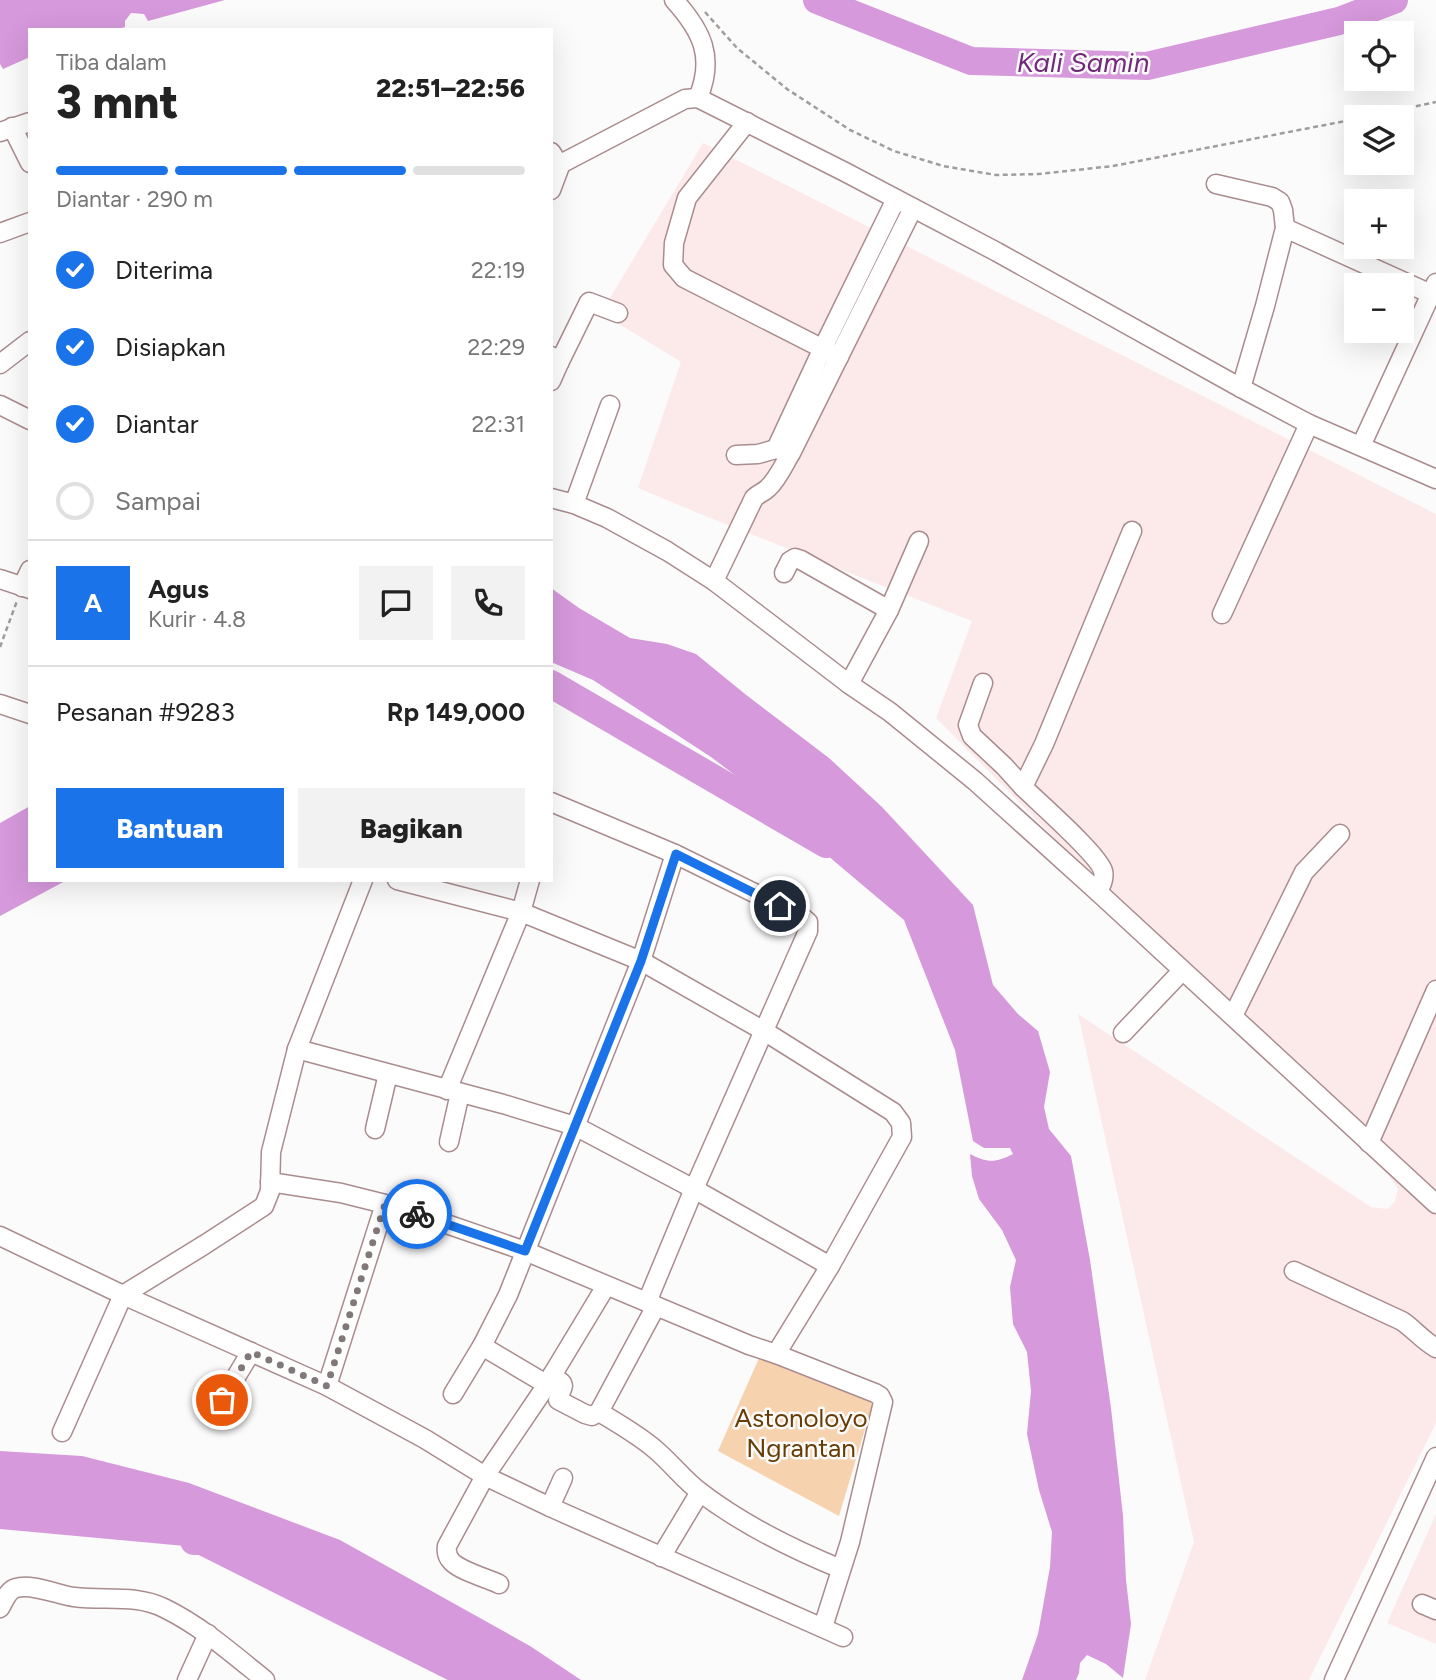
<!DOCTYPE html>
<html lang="id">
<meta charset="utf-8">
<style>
:root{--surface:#fff;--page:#f2f2f2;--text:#222;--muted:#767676;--line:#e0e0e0;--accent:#1a73e8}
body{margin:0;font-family:Figtree,sans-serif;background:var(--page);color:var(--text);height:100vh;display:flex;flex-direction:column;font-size:26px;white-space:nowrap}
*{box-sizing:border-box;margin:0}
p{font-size:23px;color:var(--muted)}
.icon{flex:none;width:38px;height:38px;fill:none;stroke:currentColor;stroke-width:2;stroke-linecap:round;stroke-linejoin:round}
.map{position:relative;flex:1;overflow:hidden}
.details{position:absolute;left:28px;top:28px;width:525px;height:854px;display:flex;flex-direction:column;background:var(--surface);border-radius:0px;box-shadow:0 7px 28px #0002}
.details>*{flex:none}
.tools{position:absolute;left:1344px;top:21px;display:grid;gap:14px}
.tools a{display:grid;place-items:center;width:70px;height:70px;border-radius:0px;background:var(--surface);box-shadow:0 7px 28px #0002;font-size:35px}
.pin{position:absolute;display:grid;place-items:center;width:60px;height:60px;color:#fff;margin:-30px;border:4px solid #fff;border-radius:50%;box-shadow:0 2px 7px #0007}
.courier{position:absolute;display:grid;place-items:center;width:70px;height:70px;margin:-35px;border:5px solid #1a73e8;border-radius:50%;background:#fff;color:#222;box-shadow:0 2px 9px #0007}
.head em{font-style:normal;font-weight:800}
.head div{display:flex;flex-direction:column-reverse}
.head{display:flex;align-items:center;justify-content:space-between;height:119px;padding:0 28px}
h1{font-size:46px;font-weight:800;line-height:52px}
.bar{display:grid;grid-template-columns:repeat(4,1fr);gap:10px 7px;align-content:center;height:84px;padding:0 28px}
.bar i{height:9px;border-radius:5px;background:var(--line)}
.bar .active{background:var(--accent)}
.bar p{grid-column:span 4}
.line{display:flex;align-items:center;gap:18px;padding:0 28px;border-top:2px solid var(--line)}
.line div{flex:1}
.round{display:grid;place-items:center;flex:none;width:74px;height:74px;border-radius:0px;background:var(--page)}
ol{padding:0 28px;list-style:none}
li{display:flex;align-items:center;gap:21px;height:77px}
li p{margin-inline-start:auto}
li .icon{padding:7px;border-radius:50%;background:var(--accent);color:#fff;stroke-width:4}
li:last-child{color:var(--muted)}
li i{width:38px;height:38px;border:4px solid var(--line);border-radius:50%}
.cta{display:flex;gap:14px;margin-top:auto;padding:14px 28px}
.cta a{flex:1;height:80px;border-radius:0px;background:var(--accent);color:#fff;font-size:28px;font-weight:800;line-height:80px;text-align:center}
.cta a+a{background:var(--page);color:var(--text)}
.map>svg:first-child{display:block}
</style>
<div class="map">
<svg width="1436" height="1680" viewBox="0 0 1436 1680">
<rect width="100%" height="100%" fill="#fbfbfb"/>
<g fill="#fceaeb">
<path d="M 703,143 L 1436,514 L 1436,1423 L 1309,1680 L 1145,1680 L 1194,1542 L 1078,1014 L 1371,1207 L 1388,1209 L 1395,1201 L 1398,1189 L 1389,1176 L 936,718 L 972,621 L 710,518 L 638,488 L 681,362 L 601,313 Z"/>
<path d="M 1436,1514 L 1436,1644 L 1387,1623 Z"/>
</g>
<path fill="#f7d2af" d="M 759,1358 L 870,1401 L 872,1406 L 839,1516 L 718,1451 Z"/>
<g fill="#d699dc">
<path d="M 0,0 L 225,0 L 148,21 L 144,14 L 131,13 L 125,21 L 125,27 L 115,30 L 30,30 L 30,57 L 3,69 L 0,64 Z"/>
<path d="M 551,588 L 579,608 L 630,638 L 667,644 L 696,654 L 745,694 L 829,758 L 882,807 L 973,905 L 993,985 L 1018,1014 L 1038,1031 L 1050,1072 L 1044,1107 L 1049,1129 L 1071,1156 L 1090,1260 L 1111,1408 L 1123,1516 L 1126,1580 L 1131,1624 L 1123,1678 L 1106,1664 L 1087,1655 L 1080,1663 L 1079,1673 L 1076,1680 L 1022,1680 L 1038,1634 L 1050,1567 L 1052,1532 L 1039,1490 L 1027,1434 L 1031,1391 L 1027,1352 L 1013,1324 L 1010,1287 L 1016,1260 L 1002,1230 L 979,1199 L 972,1176 L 970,1154 C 987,1163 996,1163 1013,1154 L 1010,1148 L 984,1148 L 973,1141 L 955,1050 L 904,920 L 834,861 L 756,791 L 711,757 L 593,680 L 551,662 Z"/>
<path d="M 30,806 L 30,880 L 67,880 L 0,916 L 0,823 Z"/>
<path d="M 0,1451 L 82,1456 L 189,1483 L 340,1540 L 530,1646 L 581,1680 L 483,1680 L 451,1657 L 304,1577 L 249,1559 L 196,1547 L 0,1529 Z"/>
</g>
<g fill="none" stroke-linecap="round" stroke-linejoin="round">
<g stroke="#d699dc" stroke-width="28">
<path d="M 817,0 L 971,61 L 1147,66 L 1339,21 L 1394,0"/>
<path d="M 551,684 L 826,844"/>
<path d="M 194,1541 L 202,1541 L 479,1680"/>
</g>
<defs>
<g id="minor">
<path d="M 674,0 C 702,31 715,57 698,98"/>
<path d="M 747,122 L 687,198 L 674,243 L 673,265 L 684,278 L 839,357"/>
<path d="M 12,127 L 30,163"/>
<path d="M 0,132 L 30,122"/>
<path d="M 551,152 L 560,166 L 551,190"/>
<path d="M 551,169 L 685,99 L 698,98 L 845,172 L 997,252 L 1241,388 L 1309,424 L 1436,479"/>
<path d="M 1216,184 L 1272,197 L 1280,202 L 1283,210 L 1285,228 L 1265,306 L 1241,388"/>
<path d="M 1285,228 L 1431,294"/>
<path d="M 0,233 L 30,222"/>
<path d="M 551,356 L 559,363 L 551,381"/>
<path d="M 559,363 L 589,302 L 618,313"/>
<path d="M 0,364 L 30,341"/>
<path d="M 0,405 L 30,420"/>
<path d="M 1361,446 L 1436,283"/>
<path d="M 776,449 L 823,348 L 896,199"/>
<path d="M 736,455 L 758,454 L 776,449 L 785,451"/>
<path d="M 551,498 L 574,504 L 607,518 L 667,551 L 714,581 L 849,684 L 890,712 L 975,781 L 1098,892 L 1436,1204"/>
<path d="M 574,504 L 610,405"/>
<path d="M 784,573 L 790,561 L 795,558 L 801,560 L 889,610"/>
<path d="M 0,579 L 30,589"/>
<path d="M 714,581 L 754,498 C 759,493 763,493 768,488 C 778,479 784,464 791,453 L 913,208"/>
<path d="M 22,587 L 30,570"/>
<path d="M 1222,614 L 1309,424"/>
<path d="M 983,683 L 968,725 L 972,736 L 1004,766 L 1023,787 L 1044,744 L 1132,531"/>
<path d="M 849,684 L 889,610 L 919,541"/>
<path d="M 0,704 L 30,714"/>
<path d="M 1023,787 C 1038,802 1099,855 1103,871 C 1105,878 1101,886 1098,892"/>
<path d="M 551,802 L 675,854 L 801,916 L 808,922 L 808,931 L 694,1189 L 647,1302"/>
<path d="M 1233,1016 L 1304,872 L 1340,834"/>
<path d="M 1123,1033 L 1182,971"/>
<path d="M 297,1049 L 503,1104 L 575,1126 L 694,1189 L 830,1266"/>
<path d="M 447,1090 L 521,912 L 530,880"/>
<path d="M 375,1129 L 388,1074"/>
<path d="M 449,1142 L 460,1093"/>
<path d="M 1369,1143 L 1436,990"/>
<path d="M 270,1182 L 341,1193 L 385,1204 L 429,1218 L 525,1251 L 749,1345 L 776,1354 L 830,1266 L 902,1137 L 901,1123 L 893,1112 L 764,1031 L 641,961 L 521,912 L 397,880"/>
<path d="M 0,1236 L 123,1295 L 327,1386 L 425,1439 L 485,1476 L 550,1507 L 843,1637"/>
<path d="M 1294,1271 L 1402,1321 C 1415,1330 1421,1339 1436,1348"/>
<path d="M 482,1346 L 546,1384"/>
<path d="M 776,1354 L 875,1393 L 880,1396 L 883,1402 L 850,1542 L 823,1627"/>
<path d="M 552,1375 L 562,1383 L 563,1386 L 558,1400 L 585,1414 L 592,1416 L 599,1412 L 656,1306"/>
<path d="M 327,1386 L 385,1204"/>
<path d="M 453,1394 L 482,1346 L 508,1295 L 641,961 L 675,854"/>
<path d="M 222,1400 L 251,1352"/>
<path d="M 599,1412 C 619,1424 640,1436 657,1451 C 672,1464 684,1480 700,1492 C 743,1525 792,1549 841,1569"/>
<path d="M 62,1432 L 123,1295 L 204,1245 L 264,1206 L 270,1191 L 271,1152 L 297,1049 L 363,880"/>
<path d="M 550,1507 L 563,1478"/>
<path d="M 661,1557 L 700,1492"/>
<path d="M 499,1584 C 486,1578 461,1571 452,1562 C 447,1557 446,1552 447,1546 L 485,1476 L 542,1392 L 606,1286"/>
<path d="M 1422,1604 L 1436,1610"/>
<path d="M 0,1608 C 4,1601 8,1590 16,1588 C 31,1583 59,1595 74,1597 C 105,1601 136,1594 164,1608 C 201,1626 233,1654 265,1680"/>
<path d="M 187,1680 L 208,1634"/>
<path d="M 1334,1680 L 1436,1457"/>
</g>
</defs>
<use href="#minor" stroke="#ab8c8e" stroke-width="21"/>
<g stroke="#a29d9d" stroke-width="2.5" stroke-dasharray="5 3.5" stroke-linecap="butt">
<path d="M 705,12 L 737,48 L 787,89 L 850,130 L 894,151 L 943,166 L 996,175 L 1039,174 L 1113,166 L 1356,119"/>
<path d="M 1366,117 L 1436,102"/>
<path d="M 0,647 L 17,601"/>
</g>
<use href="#minor" stroke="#fff" stroke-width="18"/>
</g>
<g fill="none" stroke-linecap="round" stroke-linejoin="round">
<path stroke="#817979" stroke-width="7" stroke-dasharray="0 12.6" d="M 222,1400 L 251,1352 L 327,1386 L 385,1204 L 417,1214"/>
<path stroke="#1a73e8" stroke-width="9" d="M 417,1214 L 525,1251 L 641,961 L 676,854 L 780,906"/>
</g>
<g text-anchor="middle" stroke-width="5" stroke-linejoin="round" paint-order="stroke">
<g font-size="26" fill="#673d05" stroke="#fbfbfb">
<text x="801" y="1427">Astonoloyo<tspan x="801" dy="30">Ngrantan</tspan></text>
</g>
<g font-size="28" font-style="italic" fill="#712a79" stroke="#fbfbfb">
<text x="1083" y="72">Kali Samin</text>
</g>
</g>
</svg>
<div class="tools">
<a><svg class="icon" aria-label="locate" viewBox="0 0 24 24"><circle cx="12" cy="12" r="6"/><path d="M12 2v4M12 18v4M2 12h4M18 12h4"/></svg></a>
<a><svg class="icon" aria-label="layers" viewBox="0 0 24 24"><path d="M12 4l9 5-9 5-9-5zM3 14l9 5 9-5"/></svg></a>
<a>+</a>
<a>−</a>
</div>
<div class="pin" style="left:222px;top:1400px;background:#ea580c"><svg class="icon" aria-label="bag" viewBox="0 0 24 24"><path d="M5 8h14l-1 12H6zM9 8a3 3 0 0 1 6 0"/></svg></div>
<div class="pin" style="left:780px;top:906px;background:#1f2937"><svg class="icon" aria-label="home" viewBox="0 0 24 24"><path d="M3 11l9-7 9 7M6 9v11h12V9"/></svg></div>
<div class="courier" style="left:417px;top:1214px"><svg class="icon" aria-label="bike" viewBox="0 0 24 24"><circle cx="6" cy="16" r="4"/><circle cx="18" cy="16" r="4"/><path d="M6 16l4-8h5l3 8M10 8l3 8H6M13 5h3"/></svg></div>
<section class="details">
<div class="head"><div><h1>3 mnt</h1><p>Tiba dalam</p></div><em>22:51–22:56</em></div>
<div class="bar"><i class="active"></i><i class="active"></i><i class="active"></i><i></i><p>Diantar · 290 m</p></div>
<ol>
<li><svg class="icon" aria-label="check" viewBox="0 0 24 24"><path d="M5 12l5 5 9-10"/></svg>Diterima<p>22:19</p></li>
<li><svg class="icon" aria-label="check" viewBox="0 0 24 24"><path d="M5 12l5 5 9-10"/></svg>Disiapkan<p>22:29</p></li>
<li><svg class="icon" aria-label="check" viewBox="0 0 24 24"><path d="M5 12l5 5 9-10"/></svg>Diantar<p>22:31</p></li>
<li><i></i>Sampai</li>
</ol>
<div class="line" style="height:126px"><b class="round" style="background:var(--accent);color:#fff">A</b><div><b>Agus</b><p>Kurir · 4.8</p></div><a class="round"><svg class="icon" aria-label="chat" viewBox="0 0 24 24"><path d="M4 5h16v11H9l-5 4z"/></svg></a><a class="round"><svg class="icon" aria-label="phone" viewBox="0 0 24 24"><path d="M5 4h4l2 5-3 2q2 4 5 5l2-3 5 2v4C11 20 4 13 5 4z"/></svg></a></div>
<div class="line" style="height:91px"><div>Pesanan #9283</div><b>Rp 149,000</b></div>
<div class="cta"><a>Bantuan</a><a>Bagikan</a></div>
</section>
</div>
